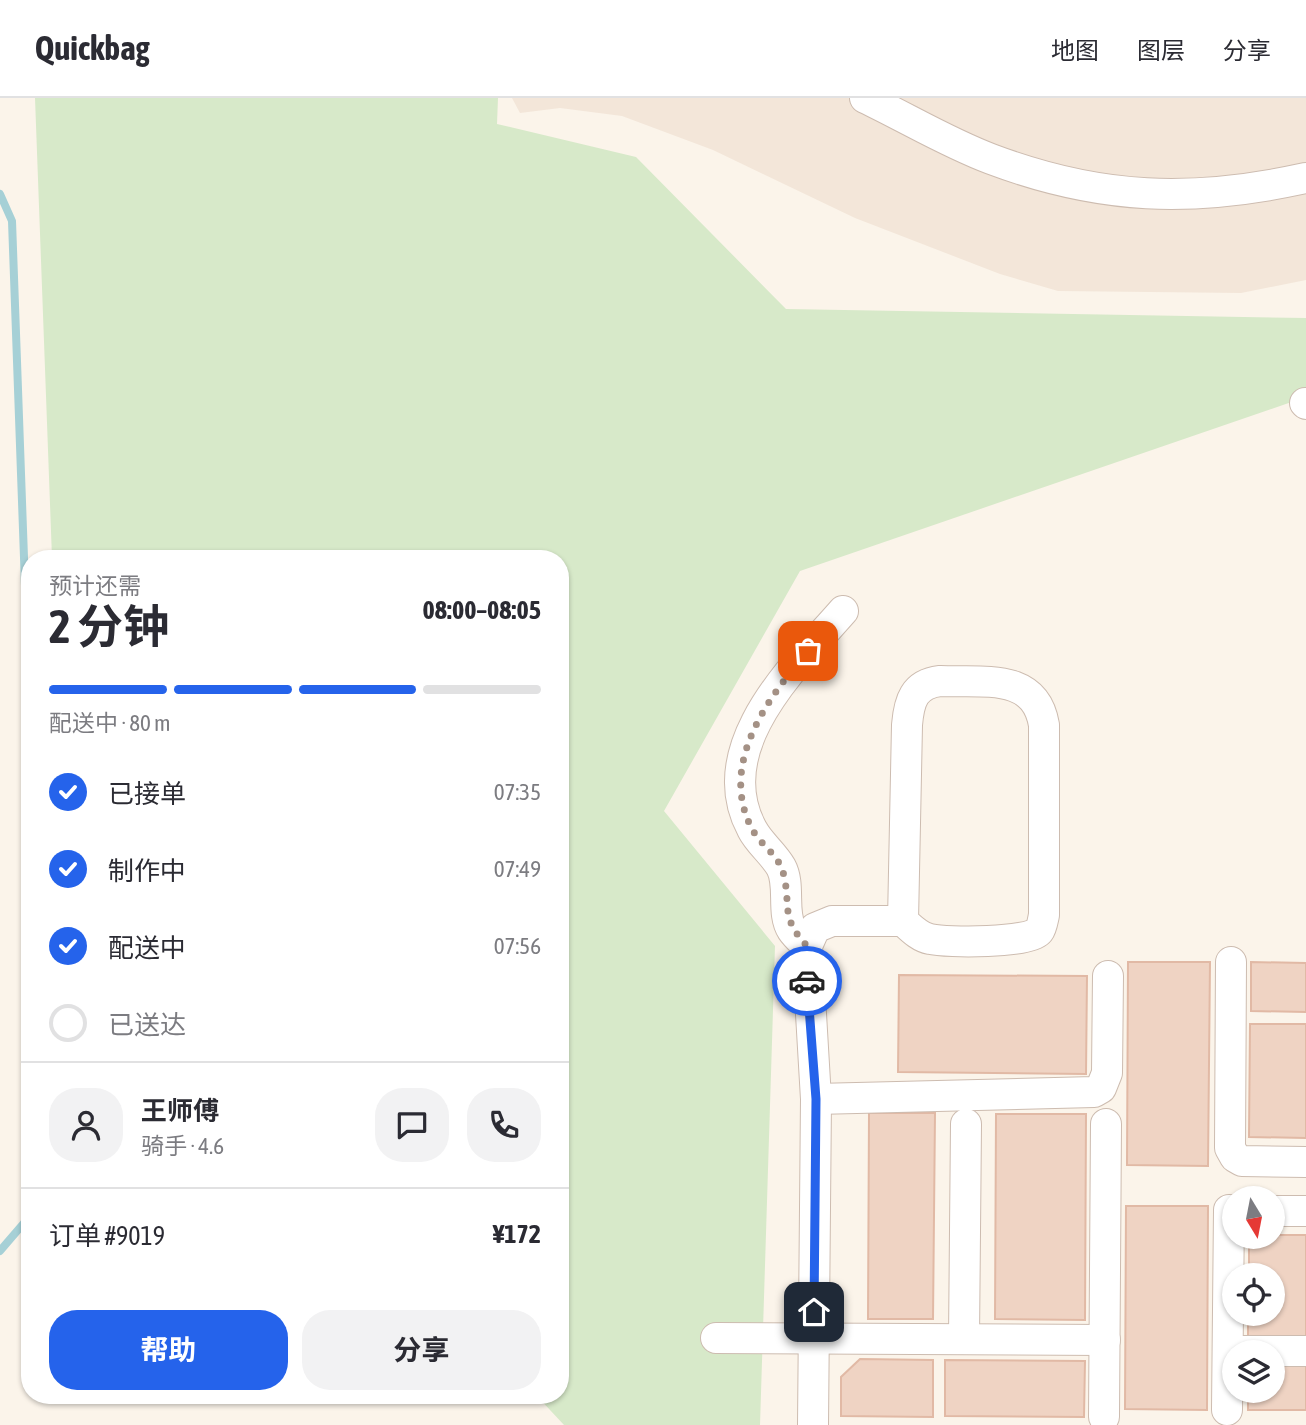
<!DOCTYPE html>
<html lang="zh">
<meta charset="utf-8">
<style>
:root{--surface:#fff;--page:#f2f2f3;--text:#2b2b33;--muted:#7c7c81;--line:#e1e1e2;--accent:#2563eb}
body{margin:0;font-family:"Asap Condensed","Noto Sans SC",sans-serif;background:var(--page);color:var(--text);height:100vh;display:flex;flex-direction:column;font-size:26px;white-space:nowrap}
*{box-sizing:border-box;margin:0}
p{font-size:23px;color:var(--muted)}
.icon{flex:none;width:38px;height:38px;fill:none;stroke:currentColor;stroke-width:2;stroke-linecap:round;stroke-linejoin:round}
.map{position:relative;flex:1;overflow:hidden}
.drawer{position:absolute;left:21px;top:452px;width:548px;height:854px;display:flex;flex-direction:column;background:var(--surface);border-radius:28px;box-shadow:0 2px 5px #0004}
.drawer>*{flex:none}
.needle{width:46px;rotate:170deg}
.fabs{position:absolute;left:1222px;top:1088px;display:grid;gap:14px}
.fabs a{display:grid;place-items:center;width:63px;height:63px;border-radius:50%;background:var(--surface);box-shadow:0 2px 5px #0004;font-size:35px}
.pin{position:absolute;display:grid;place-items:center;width:60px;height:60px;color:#fff;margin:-30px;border-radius:14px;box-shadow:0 4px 10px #0006}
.courier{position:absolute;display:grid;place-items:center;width:70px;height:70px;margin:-35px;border:5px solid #2563eb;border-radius:50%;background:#fff;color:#222;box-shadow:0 2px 9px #0007}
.overview em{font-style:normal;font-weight:700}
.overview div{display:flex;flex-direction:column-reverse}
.overview{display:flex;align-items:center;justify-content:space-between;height:119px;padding:0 28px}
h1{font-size:46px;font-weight:700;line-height:52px}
.bar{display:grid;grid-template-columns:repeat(4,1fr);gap:10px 7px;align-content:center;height:84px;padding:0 28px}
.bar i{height:9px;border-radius:5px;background:var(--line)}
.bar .current{background:var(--accent)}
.bar p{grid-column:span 4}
.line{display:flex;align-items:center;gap:18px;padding:0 28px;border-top:2px solid var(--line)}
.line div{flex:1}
.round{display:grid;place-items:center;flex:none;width:74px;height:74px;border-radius:28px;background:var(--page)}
ol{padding:0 28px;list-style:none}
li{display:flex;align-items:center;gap:21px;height:77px}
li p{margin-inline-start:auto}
li .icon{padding:7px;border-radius:50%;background:var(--accent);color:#fff;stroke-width:4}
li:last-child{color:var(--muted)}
li i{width:38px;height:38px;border:4px solid var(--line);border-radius:50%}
.action{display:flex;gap:14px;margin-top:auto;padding:14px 28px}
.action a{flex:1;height:80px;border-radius:28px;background:var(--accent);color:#fff;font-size:28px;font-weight:700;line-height:80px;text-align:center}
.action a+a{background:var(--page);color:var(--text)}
header{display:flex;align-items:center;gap:42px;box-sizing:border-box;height:98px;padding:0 35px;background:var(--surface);border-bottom:2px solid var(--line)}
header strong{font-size:33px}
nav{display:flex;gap:38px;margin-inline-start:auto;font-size:24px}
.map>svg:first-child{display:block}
</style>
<header>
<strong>Quickbag</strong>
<nav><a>地图</a><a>图层</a><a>分享</a></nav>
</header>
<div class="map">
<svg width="1306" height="1327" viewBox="0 0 1306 1327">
<rect width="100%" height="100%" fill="#fbf4ea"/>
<path fill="#f3e6d9" d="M 512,0 L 1306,0 L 1306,182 L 1241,195 L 1058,193 L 1000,176 L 855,120 L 713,52 L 622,18 L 560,10 L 520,15 Z"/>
<path fill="#d7e9c9" d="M 35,0 L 498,0 L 497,26 L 636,59 L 786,211 L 1306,220 L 1306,299 L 800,473 L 664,713 L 775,848 L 760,1327 L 564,1327 L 536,1297 L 560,1297 L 560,460 L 52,460 Z"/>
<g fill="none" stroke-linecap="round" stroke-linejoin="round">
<g stroke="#a6d0d6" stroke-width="8">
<path d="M 0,96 L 12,123 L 30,628"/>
<path d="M 0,1153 L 30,1118"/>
</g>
</g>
<g fill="#efd3c3" stroke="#e1b9a5" stroke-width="2">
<path d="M 1128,864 L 1210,864 L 1208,1068 L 1127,1067 Z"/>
<path d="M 1251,864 L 1306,865 L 1306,914 L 1251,913 Z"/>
<path d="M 899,877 L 1087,878 L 1086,976 L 898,974 Z"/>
<path d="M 1250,926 L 1306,926 L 1306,1040 L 1249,1039 Z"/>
<path d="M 869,1015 L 935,1015 L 933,1221 L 868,1221 Z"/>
<path d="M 996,1016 L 1086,1016 L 1085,1222 L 995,1221 Z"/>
<path d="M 1126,1108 L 1208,1108 L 1207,1312 L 1125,1311 Z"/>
<path d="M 1272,1137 L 1306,1137 L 1306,1243 L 1248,1243 L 1248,1216 L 1272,1216 L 1272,1178 L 1249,1178 L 1249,1139 Z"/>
<path d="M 860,1261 L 933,1262 L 933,1319 L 841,1318 L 841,1279 Z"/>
<path d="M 945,1262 L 1085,1263 L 1084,1319 L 945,1318 Z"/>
<path d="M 1272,1263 L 1306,1264 L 1306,1312 L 1248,1312 L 1248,1293 L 1272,1293 Z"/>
</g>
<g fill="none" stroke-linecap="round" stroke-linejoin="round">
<defs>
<g id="minor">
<path d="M 865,0 C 907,20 948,45 991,61 C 1100,102 1192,105 1306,80"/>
<path d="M 1305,305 L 1306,306"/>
<path d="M 807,848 C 802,843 796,838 792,832 C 781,815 791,787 781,769 C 773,755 759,745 752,731 C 708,649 795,568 843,513"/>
<path d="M 1231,864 L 1230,1050 L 1235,1059 L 1242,1063 L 1306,1064"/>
<path d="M 816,1001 L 1094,994 L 1101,990 L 1107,975 L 1108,878"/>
<path d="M 1272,1113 L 1306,1113"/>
<path d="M 716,1240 L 1105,1242"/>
<path d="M 964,1241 L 966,1026"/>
<path d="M 1228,1253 L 1306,1253"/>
<path d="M 1227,1312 L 1229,1112 L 1234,1113"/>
<path d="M 1104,1319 L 1106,1026"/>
<path d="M 813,1327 L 816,1001 L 807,848 L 815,830 L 832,823 L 903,823 C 911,830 919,839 930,841 C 947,845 1030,845 1039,833 C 1042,829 1043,821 1044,817 L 1044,627 C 1035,574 984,585 940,583 C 914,586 909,603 907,627 L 903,823"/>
</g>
</defs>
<use href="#minor" stroke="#cdbcb0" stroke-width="32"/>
<use href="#minor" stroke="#fff" stroke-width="30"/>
</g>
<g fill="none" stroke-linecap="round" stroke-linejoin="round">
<path stroke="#a49185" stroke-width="7" stroke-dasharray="0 12.6" d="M 807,883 L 807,848 C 779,818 792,808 783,774 C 779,758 760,746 752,731 C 718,666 768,600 808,553"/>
<path stroke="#2563eb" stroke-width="9" d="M 807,883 L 816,1001 L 814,1214"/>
</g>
</svg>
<div class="fabs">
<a><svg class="needle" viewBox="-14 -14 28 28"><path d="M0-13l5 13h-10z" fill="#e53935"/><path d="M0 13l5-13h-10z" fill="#7c7c81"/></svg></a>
<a><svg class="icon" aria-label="locate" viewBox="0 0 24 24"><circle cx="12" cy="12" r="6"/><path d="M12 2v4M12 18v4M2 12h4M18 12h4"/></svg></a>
<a><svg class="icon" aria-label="layers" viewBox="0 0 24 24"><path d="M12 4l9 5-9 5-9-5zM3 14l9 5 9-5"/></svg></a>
</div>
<div class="pin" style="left:808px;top:553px;background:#ea580c"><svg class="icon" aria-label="bag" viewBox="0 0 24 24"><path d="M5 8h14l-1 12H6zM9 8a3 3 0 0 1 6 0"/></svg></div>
<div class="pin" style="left:814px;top:1214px;background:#1f2937"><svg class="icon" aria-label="home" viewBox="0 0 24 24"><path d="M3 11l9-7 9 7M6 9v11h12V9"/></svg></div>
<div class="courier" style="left:807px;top:883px"><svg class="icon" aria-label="car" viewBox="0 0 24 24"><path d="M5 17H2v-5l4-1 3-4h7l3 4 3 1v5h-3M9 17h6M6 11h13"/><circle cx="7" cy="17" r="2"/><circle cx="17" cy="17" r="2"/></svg></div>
<section class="drawer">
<div class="overview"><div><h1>2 分钟</h1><p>预计还需</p></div><em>08:00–08:05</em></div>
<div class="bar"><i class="current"></i><i class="current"></i><i class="current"></i><i></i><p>配送中 · 80 m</p></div>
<ol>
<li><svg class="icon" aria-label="check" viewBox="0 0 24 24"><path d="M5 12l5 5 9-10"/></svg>已接单<p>07:35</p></li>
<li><svg class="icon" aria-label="check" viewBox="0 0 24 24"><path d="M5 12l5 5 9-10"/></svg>制作中<p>07:49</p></li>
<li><svg class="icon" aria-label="check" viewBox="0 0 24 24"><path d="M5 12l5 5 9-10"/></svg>配送中<p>07:56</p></li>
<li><i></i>已送达</li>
</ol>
<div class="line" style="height:126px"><a class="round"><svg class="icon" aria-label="person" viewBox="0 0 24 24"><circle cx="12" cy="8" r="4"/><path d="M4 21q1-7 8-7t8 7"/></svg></a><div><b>王师傅</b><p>骑手 · 4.6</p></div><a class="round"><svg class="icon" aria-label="chat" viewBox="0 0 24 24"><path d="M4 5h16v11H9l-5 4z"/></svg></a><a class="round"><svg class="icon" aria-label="phone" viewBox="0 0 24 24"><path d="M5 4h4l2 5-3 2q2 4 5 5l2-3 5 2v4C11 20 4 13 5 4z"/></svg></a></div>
<div class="line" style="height:91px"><div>订单 #9019</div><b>¥172</b></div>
<div class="action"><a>帮助</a><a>分享</a></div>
</section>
</div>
